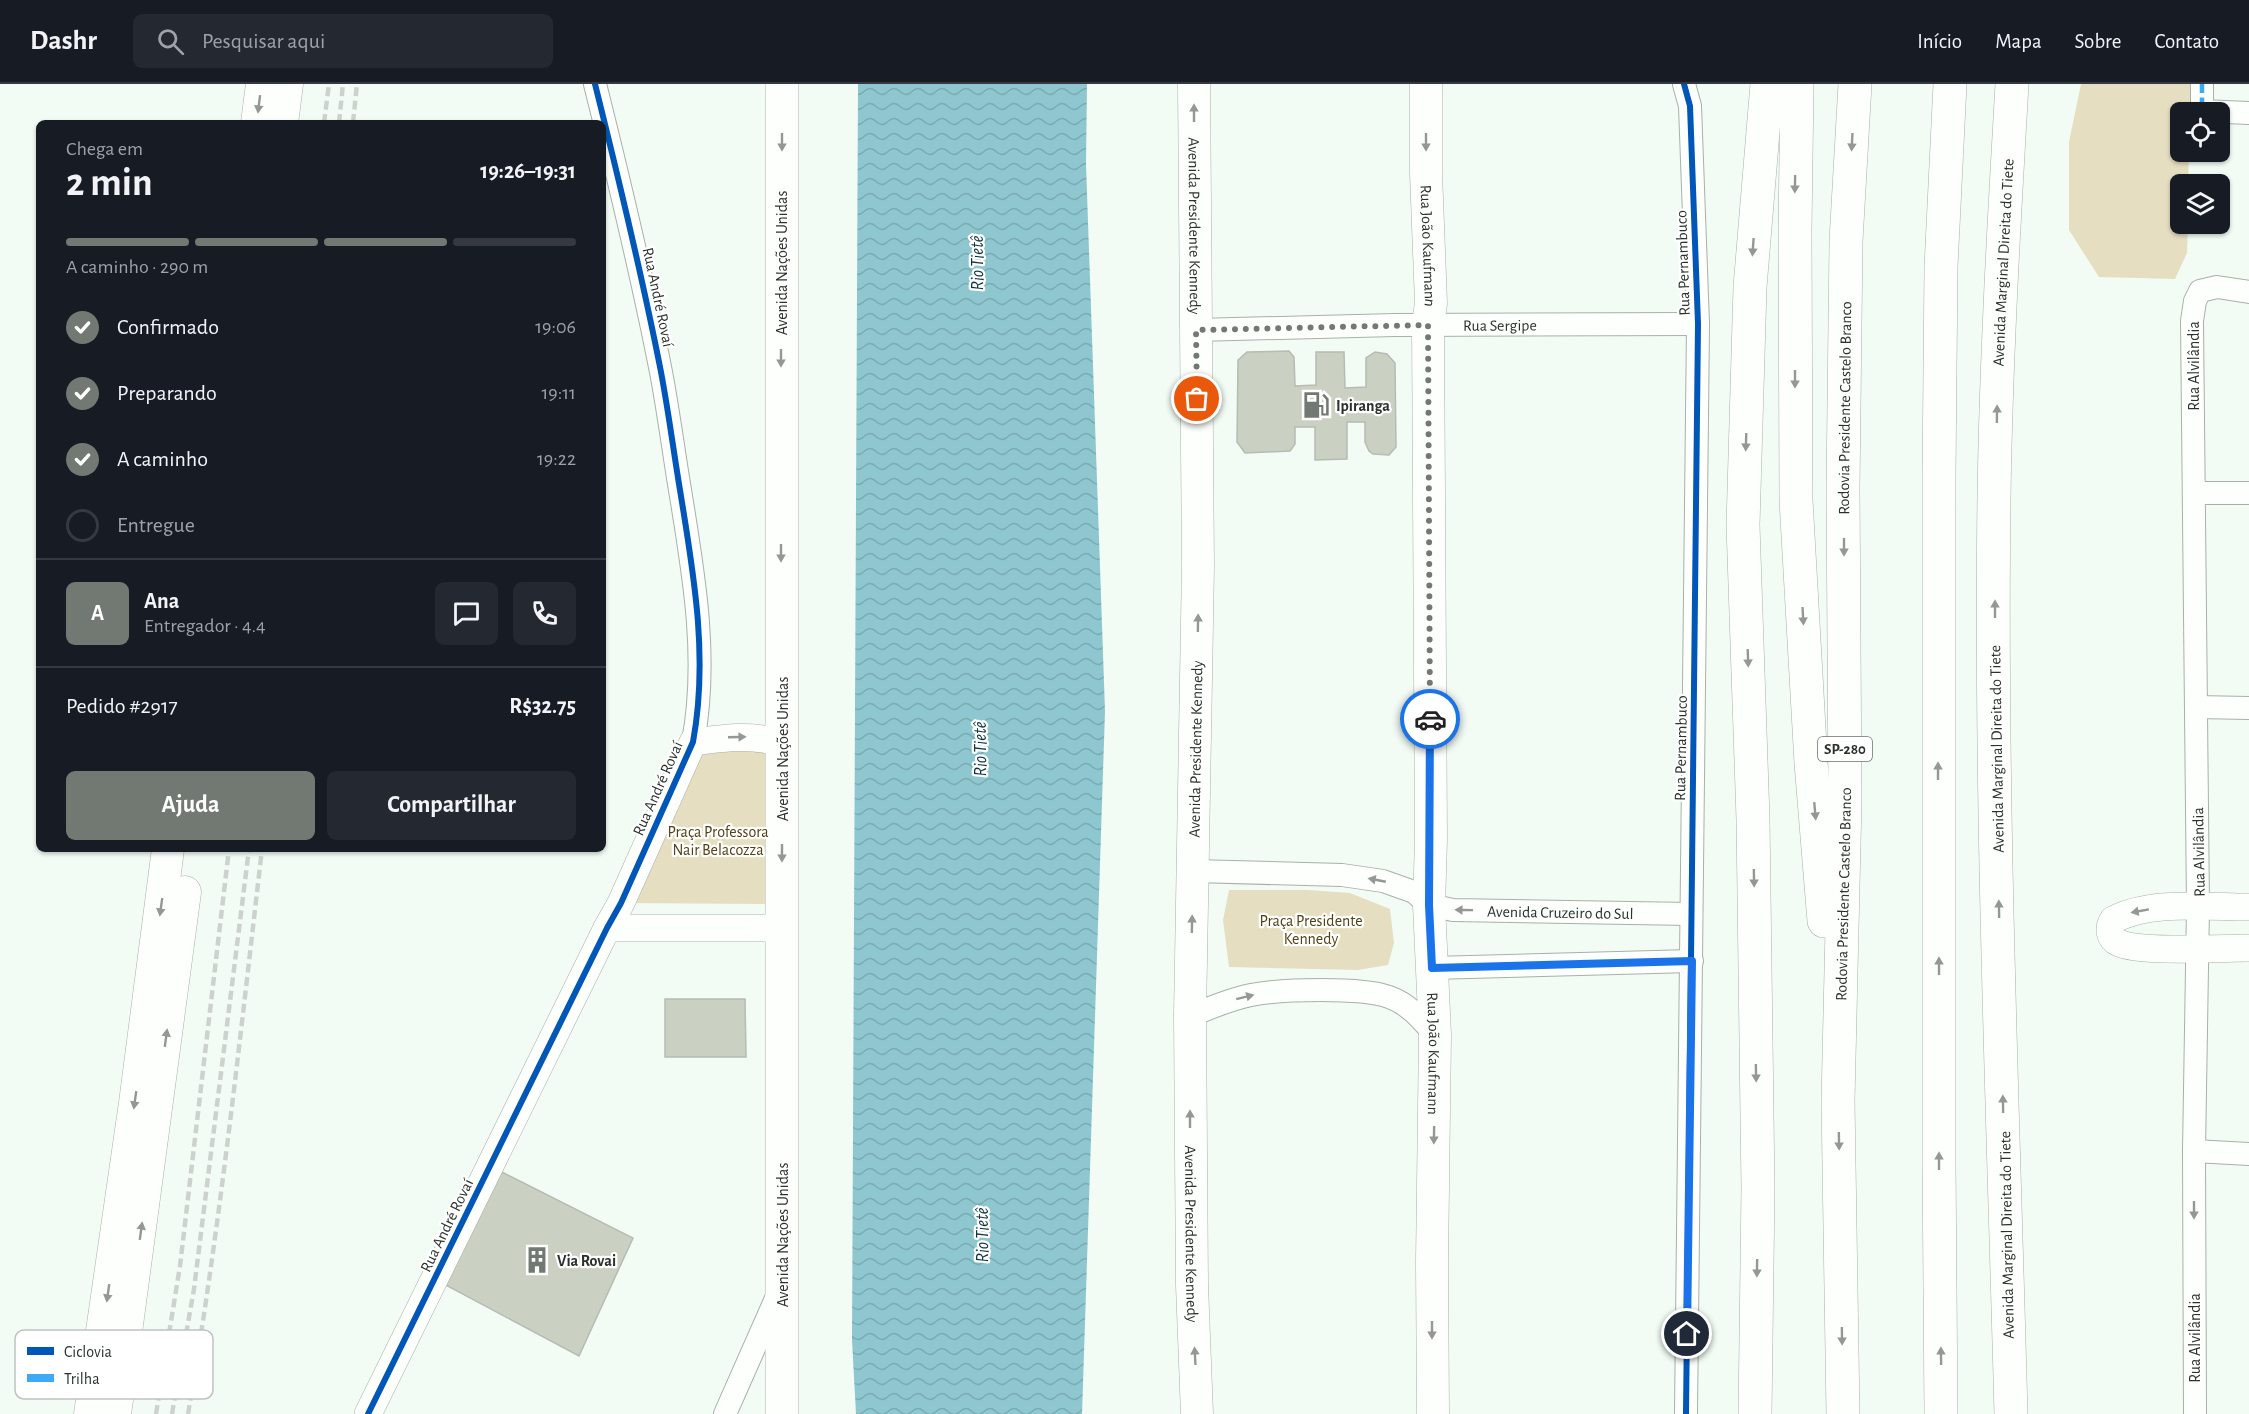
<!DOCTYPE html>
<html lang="pt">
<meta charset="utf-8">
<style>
:root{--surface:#171b24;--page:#242831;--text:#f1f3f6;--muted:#9ea1a6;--line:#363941;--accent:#717972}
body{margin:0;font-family:"Alegreya Sans",sans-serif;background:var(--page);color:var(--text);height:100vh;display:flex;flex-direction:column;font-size:22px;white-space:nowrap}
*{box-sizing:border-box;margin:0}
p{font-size:20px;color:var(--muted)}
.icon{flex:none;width:33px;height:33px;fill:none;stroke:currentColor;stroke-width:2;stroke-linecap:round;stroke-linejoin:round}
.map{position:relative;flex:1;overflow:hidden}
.panel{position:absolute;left:36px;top:36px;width:570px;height:732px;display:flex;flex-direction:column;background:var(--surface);border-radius:9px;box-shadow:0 2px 4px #0004}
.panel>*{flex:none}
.tools{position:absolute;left:2170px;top:18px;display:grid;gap:12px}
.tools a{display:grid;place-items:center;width:60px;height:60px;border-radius:9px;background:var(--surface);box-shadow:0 2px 4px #0004;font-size:30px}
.pin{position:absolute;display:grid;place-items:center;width:51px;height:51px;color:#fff;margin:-26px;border:3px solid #fff;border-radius:50%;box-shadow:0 2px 6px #0007}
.courier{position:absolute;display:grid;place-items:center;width:60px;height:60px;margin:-30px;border:4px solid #1a73e8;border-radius:50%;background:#fff;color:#222;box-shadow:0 2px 8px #0007}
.headline em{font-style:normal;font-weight:600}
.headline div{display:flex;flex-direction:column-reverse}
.headline{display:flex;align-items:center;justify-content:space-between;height:102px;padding:0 30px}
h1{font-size:39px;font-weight:600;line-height:45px}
.bar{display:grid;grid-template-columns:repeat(4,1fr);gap:9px 6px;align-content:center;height:72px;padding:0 30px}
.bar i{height:8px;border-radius:4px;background:var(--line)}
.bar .current{background:var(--accent)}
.bar p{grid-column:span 4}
.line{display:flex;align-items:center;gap:15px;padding:0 30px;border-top:2px solid var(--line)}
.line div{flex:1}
.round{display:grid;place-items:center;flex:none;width:63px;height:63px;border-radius:9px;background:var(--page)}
ol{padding:0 30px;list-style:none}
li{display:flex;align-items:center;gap:18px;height:66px}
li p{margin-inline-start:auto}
li .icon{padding:6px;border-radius:50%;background:var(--accent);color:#fff;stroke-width:4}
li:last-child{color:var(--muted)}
li i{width:33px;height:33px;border:3px solid var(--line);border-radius:50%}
.primary-button{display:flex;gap:12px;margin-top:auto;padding:12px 30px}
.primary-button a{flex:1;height:69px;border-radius:9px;background:var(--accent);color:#fff;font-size:24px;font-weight:600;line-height:69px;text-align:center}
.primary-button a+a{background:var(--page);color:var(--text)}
header{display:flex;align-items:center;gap:36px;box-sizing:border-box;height:84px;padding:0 30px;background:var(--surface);border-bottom:2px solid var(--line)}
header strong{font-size:28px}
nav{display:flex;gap:33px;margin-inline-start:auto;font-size:21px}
.search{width:420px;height:54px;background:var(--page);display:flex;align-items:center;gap:15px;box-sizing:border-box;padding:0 21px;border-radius:9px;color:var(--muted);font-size:22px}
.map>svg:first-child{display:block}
</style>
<header>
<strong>Dashr</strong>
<div class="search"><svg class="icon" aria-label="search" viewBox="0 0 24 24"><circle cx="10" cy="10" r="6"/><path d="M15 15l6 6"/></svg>Pesquisar aqui</div>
<nav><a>Início</a><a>Mapa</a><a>Sobre</a><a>Contato</a></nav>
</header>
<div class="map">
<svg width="2249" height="1330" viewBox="0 0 2249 1330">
<defs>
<pattern id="water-waves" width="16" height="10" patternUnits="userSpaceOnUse" patternTransform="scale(1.5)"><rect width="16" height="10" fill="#8ec7cf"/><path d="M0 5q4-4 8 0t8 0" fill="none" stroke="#7babb2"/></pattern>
</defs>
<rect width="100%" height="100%" fill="#f2fcf4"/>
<g fill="#e6dec1">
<path d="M 2081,0 L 2190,0 L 2190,28 L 2181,28 L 2181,68 L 2189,68 L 2188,100 L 2181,100 L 2181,140 L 2188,140 L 2187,169 L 2175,195 L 2099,193 L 2069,146 L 2069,58 Z"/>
<path d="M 693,658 L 781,659 L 782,820 L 621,819 Z"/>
<path d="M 1229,806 L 1308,806 L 1350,809 L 1390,825 L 1394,859 L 1388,881 L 1358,886 L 1229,883 L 1223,836 Z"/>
</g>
<path fill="url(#water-waves)" d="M 858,0 L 1087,0 L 1086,80 L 1105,627 L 1082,1330 L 856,1330 L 852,1256 Z"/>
<g fill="#cad1c2" stroke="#b6bbb4" stroke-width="1.5">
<path d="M 1289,267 L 1294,273 L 1295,302 L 1316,301 L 1316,268 L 1344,268 L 1345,304 L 1366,303 L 1366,274 L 1375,268 L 1387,270 L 1395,279 L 1396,363 L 1389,371 L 1373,370 L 1369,367 L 1365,358 L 1365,338 L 1347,338 L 1347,375 L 1315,376 L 1315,343 L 1295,343 L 1295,360 L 1290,367 L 1245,369 L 1237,358 L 1238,276 L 1247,268 Z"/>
<path d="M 665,915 L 745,915 L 746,973 L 665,973 Z"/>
<path d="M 496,1085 L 633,1154 L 579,1272 L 440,1198 Z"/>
</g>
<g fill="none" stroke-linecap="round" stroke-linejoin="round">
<defs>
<g id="minor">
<path d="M 595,0 C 619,96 642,191 661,288 C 668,325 673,363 679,400 C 693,486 709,572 693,658"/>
<path d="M 1684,0 L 1690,22 L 1698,240 L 1686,1330"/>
<path d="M 2202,0 L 2202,27 L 2249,29"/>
<path id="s1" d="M 1196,246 L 1395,241 L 1698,240"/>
<path d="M 2194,409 L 2249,409"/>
<path d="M 2196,623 L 2249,624"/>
<path id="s2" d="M 1193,787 L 1342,791 L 1383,797 L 1414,808 L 1429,821 L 1453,826 L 1691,830"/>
<path d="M 1432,884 L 1692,877"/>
<path d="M 1190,932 C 1210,924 1230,915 1251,911 C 1281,905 1362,903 1389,913 C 1409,920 1422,936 1435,951"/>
<path d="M 2194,1067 L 2249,1070"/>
<path d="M 725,1330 L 778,1210"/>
<path d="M 2195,1330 L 2194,1067 L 2198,823 L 2192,237 L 2195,217 L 2200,207 L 2217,203 L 2249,208"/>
</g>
<g id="tertiary">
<path d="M 2249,823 C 2208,823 2150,816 2113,836 C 2108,844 2109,855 2119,859 C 2139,869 2223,864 2249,864"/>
<path d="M 607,844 L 782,844"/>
<path d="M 368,1330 L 607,844 L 621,819 L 693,658 C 724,654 751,650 781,659"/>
</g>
<g id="secondary">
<path id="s3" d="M 1194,0 L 1198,482 L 1190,932 L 1192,1201 L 1197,1330"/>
<path id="s4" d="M 1426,0 L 1426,89 L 1431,219 L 1428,241 L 1431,756 L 1429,821 L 1435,951 L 1432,1178 L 1433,1330"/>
<path d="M 257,39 L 262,0"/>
<path d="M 282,39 L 287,0"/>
<path d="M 90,1330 L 135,1019 L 168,765"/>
<path d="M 115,1330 L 185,808"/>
</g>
<path id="primary" d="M 782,0 L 782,1330"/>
<g id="motorway">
<path d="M 1797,0 L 1795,146 L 1796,416 L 1811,679 L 1824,837"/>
<path d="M 1755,1330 L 1758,1105 L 1753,735 L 1743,441 L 1750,203 L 1767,0"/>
<path id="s5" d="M 1843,1330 L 1838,1017 L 1845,716 L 1843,404 L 1846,157 L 1855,0"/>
<path d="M 1941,1330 L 1939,1077 L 1939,391 L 1941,183 L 1950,0"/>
<path id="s6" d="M 2011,1330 C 2003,1025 1990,719 1994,414 C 1996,276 2004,138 2012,0"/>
</g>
</defs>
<use href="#minor" stroke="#a8b0a9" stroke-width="24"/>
<use href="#tertiary" stroke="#a8b0a9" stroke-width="28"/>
<use href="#secondary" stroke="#a8b0a9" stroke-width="33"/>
<use href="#primary" stroke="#a8b0a9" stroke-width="34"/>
<use href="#motorway" stroke="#a8b0a9" stroke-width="34"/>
<use href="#minor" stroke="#fdfffd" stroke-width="22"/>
<use href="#tertiary" stroke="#fdfffd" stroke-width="27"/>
<use href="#secondary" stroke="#fdfffd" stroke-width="32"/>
<use href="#primary" stroke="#fdfffd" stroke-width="33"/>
<use href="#motorway" stroke="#fdfffd" stroke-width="33"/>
<g stroke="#ced2cf" stroke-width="4.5" stroke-dasharray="9 4.5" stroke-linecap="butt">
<path d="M 324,39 L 329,0"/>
<path d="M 339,39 L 343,0"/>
<path d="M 353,39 L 357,0"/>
<path d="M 156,1330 L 180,1182 L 229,765"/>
<path d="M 172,1330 L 194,1205 L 249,765"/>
<path d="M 188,1330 C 220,1143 240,954 262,765"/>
</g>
<path stroke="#3fa9f5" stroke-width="4.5" stroke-dasharray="9 4.5" stroke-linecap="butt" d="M 2202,0 L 2202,27"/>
<defs>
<g id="cycleway">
<path d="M 1684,0 L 1690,22 L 1698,240 L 1686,1330"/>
<path d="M 368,1330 L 607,844 L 621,819 L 693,658 C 709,572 693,486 679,400 C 673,363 668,325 661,288 C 642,191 619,96 595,0"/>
</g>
</defs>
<use href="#cycleway" stroke="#fff" stroke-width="10"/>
<use href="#cycleway" stroke="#0057b8" stroke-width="6"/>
</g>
<defs><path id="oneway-solid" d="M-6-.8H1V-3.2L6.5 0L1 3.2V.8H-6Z" transform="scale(1.5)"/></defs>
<g fill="#949894">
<use href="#oneway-solid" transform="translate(259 20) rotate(97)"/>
<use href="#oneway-solid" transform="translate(1194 29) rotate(-90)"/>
<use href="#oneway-solid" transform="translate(782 58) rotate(90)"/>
<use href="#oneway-solid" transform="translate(1426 58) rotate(90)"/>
<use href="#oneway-solid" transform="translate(1852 58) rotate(93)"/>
<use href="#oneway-solid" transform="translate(1795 100) rotate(91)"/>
<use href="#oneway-solid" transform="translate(1753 163) rotate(94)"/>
<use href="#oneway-solid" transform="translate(781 274) rotate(90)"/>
<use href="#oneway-solid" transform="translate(1795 295) rotate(90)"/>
<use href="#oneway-solid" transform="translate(1997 330) rotate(-89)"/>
<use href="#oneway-solid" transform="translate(1746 358) rotate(92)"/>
<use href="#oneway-solid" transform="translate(1844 463) rotate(90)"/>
<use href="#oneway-solid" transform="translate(781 469) rotate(90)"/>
<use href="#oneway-solid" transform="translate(1995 525) rotate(-90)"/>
<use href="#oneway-solid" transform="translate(1803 532) rotate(87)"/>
<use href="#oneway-solid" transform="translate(1198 539) rotate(-89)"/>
<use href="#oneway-solid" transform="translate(1748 574) rotate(88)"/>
<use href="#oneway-solid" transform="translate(737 653) rotate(-2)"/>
<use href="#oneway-solid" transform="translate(1938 687) rotate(-90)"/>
<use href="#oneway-solid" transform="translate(1815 727) rotate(85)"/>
<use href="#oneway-solid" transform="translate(782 769) rotate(90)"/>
<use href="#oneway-solid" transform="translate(1754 794) rotate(89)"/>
<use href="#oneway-solid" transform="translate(1377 796) rotate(-169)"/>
<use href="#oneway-solid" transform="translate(161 823) rotate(98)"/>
<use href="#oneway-solid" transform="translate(1999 825) rotate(-91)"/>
<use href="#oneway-solid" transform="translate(1464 826) rotate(-179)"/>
<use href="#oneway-solid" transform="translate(2140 827) rotate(170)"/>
<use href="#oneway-solid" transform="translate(1192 840) rotate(-89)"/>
<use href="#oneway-solid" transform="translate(1939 882) rotate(-90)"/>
<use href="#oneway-solid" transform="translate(1245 913) rotate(-14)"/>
<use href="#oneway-solid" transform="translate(166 954) rotate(-82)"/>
<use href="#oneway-solid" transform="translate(1756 989) rotate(89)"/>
<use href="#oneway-solid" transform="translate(135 1016) rotate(98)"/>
<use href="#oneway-solid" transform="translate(2003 1020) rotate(-91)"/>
<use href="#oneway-solid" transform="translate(1190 1035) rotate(-90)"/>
<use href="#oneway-solid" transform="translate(1434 1051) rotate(91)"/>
<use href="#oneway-solid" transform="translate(1839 1057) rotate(89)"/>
<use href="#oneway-solid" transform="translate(1939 1077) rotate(-90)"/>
<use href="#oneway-solid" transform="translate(2194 1126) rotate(90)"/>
<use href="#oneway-solid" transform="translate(141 1147) rotate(-82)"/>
<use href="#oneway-solid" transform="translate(1757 1184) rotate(91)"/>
<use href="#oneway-solid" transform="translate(108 1209) rotate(98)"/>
<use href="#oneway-solid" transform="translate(1432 1246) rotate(90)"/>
<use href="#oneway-solid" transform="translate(1842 1252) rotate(89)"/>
<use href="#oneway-solid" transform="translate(1195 1272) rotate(-93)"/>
<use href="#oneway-solid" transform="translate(1941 1272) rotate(-91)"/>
</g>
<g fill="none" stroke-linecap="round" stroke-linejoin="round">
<path stroke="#717972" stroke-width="6" stroke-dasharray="0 10.8" d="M 1197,315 L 1196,246 L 1428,241 L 1430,635"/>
<path stroke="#1a73e8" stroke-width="8" d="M 1430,635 L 1429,821 L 1432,884 L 1692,877 L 1687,1250"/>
</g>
<defs>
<symbol id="fuel-bare" viewBox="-9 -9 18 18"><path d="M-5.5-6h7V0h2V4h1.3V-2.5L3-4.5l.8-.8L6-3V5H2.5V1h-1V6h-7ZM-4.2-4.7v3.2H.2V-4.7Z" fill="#717972" stroke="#fff" stroke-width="2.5" paint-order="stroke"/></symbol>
<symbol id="building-bare" viewBox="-9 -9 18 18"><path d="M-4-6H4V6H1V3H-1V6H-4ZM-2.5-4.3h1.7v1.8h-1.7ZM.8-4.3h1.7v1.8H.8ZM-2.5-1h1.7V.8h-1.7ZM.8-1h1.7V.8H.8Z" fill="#717972" stroke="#fff" stroke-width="2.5" paint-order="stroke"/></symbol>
</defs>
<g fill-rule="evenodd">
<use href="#fuel-bare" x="1297" y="302" width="38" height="38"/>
<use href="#building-bare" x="518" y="1157" width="38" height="38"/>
</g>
<g text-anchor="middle" stroke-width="4.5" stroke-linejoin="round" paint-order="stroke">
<rect fill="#fff" stroke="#6b706b" stroke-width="1.5" x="1818" y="653" width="54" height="24" rx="4.5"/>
<g font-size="15" font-weight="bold" fill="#2b322c">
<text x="1845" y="670">SP-280</text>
</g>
<g font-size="16" fill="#2b322c" stroke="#fff">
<text dy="6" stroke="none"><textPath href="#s3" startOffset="142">Avenida Presidente Kennedy</textPath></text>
<text dy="6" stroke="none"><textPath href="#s4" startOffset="162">Rua João Kaufmann</textPath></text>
<text transform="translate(781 179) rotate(-90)" y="6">Avenida Nações Unidas</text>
<text transform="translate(1682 179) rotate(-92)" y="6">Rua Pernambuco</text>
<text dy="6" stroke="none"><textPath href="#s6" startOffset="1152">Avenida Marginal Direita do Tiete</textPath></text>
<text transform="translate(659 213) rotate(78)" y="6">Rua André Rovaí</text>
<text dy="6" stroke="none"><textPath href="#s1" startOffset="304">Rua Sergipe</textPath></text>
<text transform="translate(2193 282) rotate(-90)" y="6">Rua Alvilândia</text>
<text dy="6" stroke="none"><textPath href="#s5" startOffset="1006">Rodovia Presidente Castelo Branco</textPath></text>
<text transform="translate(1680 664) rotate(-89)" y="6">Rua Pernambuco</text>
<text transform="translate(782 665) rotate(-90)" y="6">Avenida Nações Unidas</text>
<text transform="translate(1195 665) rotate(-89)" y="6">Avenida Presidente Kennedy</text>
<text transform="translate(1996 665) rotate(-91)" y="6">Avenida Marginal Direita do Tiete</text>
<text transform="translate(657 704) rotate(-66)" y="6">Rua André Rovaí</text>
<text transform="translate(2198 768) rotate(-91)" y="6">Rua Alvilândia</text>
<text dy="6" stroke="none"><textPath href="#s5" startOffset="520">Rodovia Presidente Castelo Branco</textPath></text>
<text dy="6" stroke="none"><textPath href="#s2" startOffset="375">Avenida Cruzeiro do Sul</textPath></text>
<text dy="6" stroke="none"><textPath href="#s4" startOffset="970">Rua João Kaufmann</textPath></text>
<text transform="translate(446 1141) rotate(-64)" y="6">Rua André Rovaí</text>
<text transform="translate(782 1151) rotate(-90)" y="6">Avenida Nações Unidas</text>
<text dy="6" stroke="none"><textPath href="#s3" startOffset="1150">Avenida Presidente Kennedy</textPath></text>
<text transform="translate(2006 1151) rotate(-91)" y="6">Avenida Marginal Direita do Tiete</text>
<text transform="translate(2194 1254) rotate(-90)" y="6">Rua Alvilândia</text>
</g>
<g font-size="16" font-weight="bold" fill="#2b322c" stroke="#fff" text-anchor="start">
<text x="1336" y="327">Ipiranga</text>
<text x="557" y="1182">Via Rovai</text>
</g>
<g font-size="16" fill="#534014" stroke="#fff">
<text x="718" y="753">Praça Professora<tspan x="718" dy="18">Nair Belacozza</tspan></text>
<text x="1311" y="842">Praça Presidente<tspan x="1311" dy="18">Kennedy</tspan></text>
</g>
<g font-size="18" font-style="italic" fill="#0f353c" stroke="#fff">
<text transform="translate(977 179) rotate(-90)" y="6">Rio Tietê</text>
<text transform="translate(980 665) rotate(-90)" y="6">Rio Tietê</text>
<text transform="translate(982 1151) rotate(-90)" y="6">Rio Tietê</text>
</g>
</g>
<rect x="15" y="1246" width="198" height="69" rx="9" fill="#fff" stroke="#bfc2c0" stroke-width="1.5"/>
<rect x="27" y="1263" width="27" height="8" fill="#0057b8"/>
<rect x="27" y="1290" width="27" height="8" fill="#3fa9f5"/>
<g font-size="16" fill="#2b322c">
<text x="64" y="1273">Ciclovia</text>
<text x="64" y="1300">Trilha</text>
</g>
</svg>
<div class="tools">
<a><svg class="icon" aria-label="locate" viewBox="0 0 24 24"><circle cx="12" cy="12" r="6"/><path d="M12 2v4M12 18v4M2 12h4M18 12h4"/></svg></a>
<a><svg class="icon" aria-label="layers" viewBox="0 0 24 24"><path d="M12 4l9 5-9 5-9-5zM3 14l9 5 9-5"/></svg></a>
</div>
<div class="pin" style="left:1197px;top:315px;background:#ea580c"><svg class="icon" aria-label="bag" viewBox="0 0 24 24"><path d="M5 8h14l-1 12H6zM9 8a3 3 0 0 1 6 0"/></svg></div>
<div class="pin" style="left:1687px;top:1250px;background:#1f2937"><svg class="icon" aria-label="home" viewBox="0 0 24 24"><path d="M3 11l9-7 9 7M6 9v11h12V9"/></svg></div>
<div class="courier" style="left:1430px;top:635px"><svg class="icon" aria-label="car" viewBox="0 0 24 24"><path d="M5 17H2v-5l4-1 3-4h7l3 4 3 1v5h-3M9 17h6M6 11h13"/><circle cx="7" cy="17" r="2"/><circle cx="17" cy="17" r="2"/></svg></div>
<section class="panel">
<div class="headline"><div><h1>2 min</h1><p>Chega em</p></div><em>19:26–19:31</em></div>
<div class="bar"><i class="current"></i><i class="current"></i><i class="current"></i><i></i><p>A caminho · 290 m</p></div>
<ol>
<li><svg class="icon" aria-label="check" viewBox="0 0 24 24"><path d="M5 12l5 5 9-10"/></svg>Confirmado<p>19:06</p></li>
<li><svg class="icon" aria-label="check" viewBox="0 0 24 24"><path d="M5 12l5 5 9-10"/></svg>Preparando<p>19:11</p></li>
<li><svg class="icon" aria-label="check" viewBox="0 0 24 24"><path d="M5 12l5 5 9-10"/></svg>A caminho<p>19:22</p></li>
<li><i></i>Entregue</li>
</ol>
<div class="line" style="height:108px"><b class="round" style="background:var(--accent);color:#fff">A</b><div><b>Ana</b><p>Entregador · 4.4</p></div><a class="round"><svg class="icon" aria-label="chat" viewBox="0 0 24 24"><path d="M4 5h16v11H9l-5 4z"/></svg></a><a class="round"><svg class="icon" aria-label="phone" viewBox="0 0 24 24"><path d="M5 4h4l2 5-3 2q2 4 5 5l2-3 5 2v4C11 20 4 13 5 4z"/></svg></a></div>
<div class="line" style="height:78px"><div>Pedido #2917</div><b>R$32.75</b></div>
<div class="primary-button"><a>Ajuda</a><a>Compartilhar</a></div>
</section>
</div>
